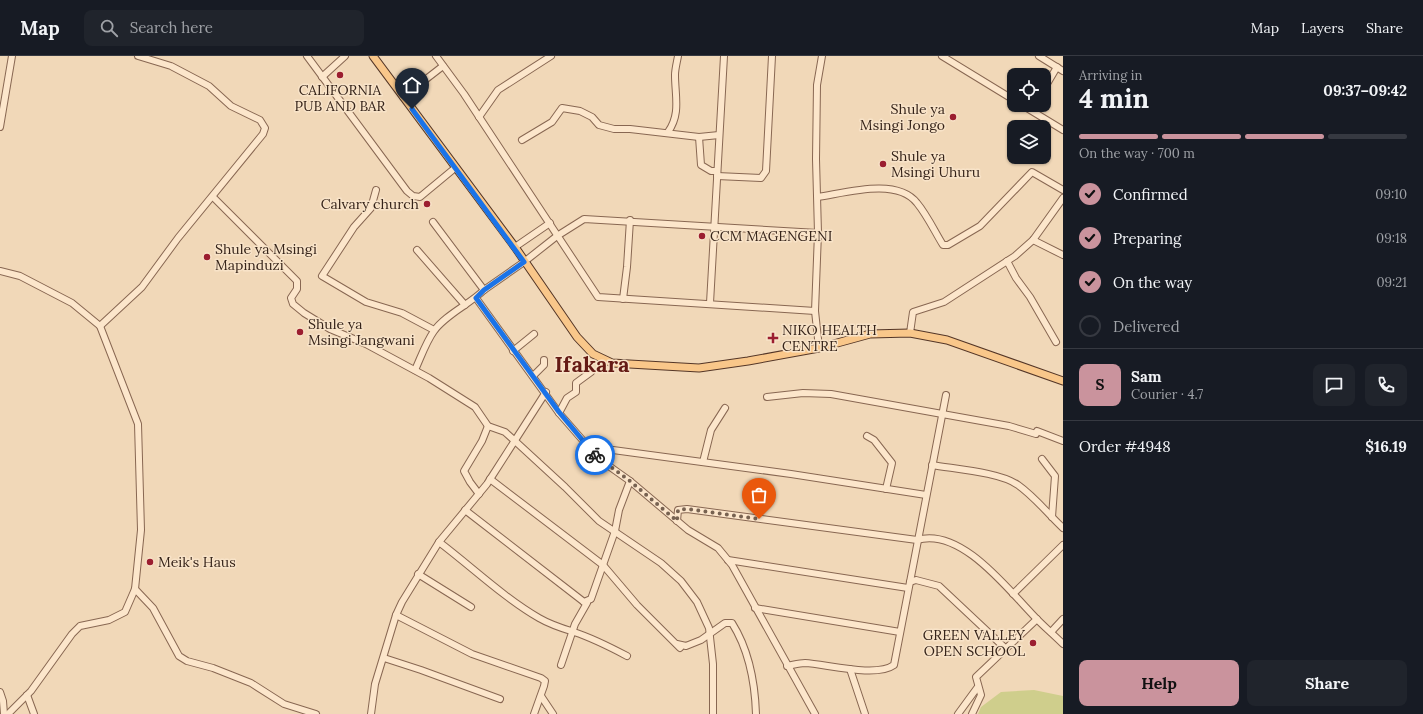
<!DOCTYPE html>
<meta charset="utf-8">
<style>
:root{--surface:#171b24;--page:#20242c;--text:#f1f3f6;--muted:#9ea1a6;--line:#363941;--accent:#ca939d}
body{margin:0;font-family:Lora,serif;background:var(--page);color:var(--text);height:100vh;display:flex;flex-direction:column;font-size:15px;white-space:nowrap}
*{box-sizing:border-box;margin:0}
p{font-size:13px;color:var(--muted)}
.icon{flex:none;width:22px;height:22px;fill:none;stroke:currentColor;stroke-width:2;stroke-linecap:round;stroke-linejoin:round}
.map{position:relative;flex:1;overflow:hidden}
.side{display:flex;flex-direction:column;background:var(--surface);width:360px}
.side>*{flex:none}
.buttons{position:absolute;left:1007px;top:12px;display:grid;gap:8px}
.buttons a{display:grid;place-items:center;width:44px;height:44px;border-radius:8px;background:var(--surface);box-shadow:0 1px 3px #0004;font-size:20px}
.pin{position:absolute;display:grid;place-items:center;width:34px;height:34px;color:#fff;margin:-41px -17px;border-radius:50% 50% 50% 0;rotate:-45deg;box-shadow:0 0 4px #0007}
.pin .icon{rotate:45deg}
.courier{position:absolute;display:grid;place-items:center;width:40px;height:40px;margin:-20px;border:3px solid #1a73e8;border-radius:50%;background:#fff;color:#222;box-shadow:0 1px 5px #0007}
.summary em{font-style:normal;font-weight:700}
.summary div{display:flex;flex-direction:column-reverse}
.summary{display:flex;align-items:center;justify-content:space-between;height:68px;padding:0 16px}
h1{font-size:26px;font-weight:700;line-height:30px}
.bar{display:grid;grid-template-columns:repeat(4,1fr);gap:6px 4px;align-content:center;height:48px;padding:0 16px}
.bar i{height:5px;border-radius:3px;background:var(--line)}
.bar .selected{background:var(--accent)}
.bar p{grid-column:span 4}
.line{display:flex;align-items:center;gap:10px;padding:0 16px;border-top:1px solid var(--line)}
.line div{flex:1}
.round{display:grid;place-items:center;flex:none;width:42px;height:42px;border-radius:8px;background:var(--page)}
ol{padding:0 16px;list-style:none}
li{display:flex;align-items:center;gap:12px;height:44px}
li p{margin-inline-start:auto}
li .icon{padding:4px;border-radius:50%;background:var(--accent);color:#111;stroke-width:4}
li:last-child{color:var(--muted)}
li i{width:22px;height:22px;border:2px solid var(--line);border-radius:50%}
.button{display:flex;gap:8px;margin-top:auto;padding:8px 16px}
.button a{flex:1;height:46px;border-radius:8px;background:var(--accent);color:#111;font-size:16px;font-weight:700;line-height:46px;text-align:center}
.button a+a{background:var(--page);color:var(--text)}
header{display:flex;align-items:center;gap:24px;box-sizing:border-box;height:56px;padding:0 20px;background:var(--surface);border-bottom:1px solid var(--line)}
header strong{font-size:19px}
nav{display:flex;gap:22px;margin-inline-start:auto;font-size:14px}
.search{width:280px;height:36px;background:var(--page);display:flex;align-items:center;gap:10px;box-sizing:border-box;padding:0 14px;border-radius:8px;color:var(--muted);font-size:15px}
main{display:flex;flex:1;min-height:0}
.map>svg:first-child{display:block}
</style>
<header>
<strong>Map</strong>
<div class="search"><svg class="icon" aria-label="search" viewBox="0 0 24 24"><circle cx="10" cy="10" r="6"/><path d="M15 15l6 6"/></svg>Search here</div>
<nav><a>Map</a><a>Layers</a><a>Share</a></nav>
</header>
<main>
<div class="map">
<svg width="1063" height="658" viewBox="0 0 1063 658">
<rect width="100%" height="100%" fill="#f1d8b8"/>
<path fill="#cfce8c" d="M 1034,634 L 1063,640 L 1063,658 L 978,658 L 981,651 L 1001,636 Z"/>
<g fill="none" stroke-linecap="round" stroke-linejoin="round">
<defs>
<g id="minor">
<path d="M 307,0 L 407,135 L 413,140 L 420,141 L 455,112"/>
<path d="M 436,0 L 464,38 L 598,241 L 815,255"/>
<path d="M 942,0 L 1014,44"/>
<path d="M 1039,0 L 1063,15"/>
<path d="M 322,21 L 345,0"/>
<path d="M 1044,33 L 1057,11"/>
<path d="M 403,41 L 443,10"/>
<path d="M 1022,49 L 1063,74"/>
<path d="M 479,61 L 498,34 L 551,0"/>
<path d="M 0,71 L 12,0"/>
<path d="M 668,76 C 681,58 675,40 675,19 C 675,13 677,6 678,0"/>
<path d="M 699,81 L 701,109 L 711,115 L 717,115"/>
<path d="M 522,84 L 552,66 L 562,52 L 580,55 L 592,61 L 599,69 L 614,73 L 630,73 L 699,81 L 719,79"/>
<path d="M 717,120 L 761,122 L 766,115 L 772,0"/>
<path d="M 376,134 L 371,152 L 354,171 L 322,220 L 366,246 L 402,257 L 434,274"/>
<path d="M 213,141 L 297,225 L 297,233 L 291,242 L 293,248 L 304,257 L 330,273 L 366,288 L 429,322 L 475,351 L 488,370 L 505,376 L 515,385 L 565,431 L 599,465 L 661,507 L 681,525 L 697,546 L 709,572 L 713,608 L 713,658"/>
<path d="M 818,141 C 845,137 897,121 917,147 C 927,159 935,176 943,189 L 948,189 L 980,170 L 1032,116 L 1063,134"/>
<path d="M 433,166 L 484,234"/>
<path d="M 1033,184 L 1063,199"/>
<path d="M 515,191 L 550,167"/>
<path d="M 417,194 L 465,249"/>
<path d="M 1007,205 L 1016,222 L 1030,241 L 1056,286"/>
<path d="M 0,215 L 20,220 L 72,247 L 100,270 L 138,368 L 141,474 L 135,533 L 125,556 L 109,564 L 80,570 L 72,578 L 31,635 L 8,658"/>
<path d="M 476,242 L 559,357 L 599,403 L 630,425 L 688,474 L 718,492 L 732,509 L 815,658"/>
<path d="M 623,243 L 627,211 L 630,164"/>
<path d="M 710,247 L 724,0"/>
<path d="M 100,270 L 142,231 L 178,182 L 263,78 L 265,72 L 260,64 L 231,50 L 209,30 L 171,10 L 138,0"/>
<path d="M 910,277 L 913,256 L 944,246 L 1015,200 L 1033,184 L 1063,142"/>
<path d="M 819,292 L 815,255 L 818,177 L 816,103 L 817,29 L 822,0"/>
<path d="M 513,295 L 534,278"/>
<path d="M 415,314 C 421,301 426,286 434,275 C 445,259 470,248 484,234 L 524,206 L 557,180 L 584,163 L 818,177"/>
<path d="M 533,320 L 544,309 L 544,304"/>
<path d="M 767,341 L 803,337 L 831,338 L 1009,370 L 1036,378"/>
<path d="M 559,357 L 567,342 L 576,336 L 576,327 L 591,316"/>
<path d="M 1037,375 L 1063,385"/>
<path d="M 867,380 L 874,384 L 892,407 L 886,433"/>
<path d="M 596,401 L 613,394 L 791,418 L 926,439"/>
<path d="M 1042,403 L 1055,420 L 1052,461"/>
<path d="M 703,406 L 711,374 L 725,352"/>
<path d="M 932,409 C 954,413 1000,416 1018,429 C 1035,441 1048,458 1063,472"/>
<path d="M 490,423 L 603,509 L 637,549 L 680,592"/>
<path d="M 479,438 L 470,426 L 464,415 L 482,385 L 488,370"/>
<path d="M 465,454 L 584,546 L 591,543 L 615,475 L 619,454 L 630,425"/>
<path d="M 677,465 L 678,454 L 687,453 L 917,484 C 960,471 1006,531 1032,558 C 1042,569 1053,578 1063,588"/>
<path d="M 439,486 C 472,511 503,541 539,562 C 551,569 561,572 574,576 C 592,582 610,591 627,600"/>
<path d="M 728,504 L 908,532"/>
<path d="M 418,518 L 471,551"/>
<path d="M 910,526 L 916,524 L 939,530 L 1005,592"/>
<path d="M 135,533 L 153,552 L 179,600 L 187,605 L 213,612 L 251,627 L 284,648 L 316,658"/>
<path d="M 1013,538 L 1063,489"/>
<path d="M 755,552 L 900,576"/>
<path d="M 396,559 L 472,598 L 541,622 L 545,625 L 544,630 L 534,658"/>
<path d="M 1051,576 L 1063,563"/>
<path d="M 677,588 L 686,590 L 701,584 L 725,567 L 732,567 C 749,594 755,627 756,658"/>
<path d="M 384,602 L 421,614 L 500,643"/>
<path d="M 561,609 L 575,568 L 587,547 L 584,546"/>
<path d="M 787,610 C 793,609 799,607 805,607 C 826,608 876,622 894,609 L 946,339"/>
<path d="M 850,613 L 865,658"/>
<path d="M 0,636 L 3,645 L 4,658"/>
<path d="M 27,639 L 34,658"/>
<path d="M 541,640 L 553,658"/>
<path d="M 371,658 L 375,628 L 396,559 L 402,546 L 439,486 L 487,428 L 546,336"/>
<path d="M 958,658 L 977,632"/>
<path d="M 972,658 L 981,639 L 976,621 L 1037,563"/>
</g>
<path id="major" d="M 373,0 L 515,191 L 577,281 L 593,298 L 612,307 L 699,312 L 748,305 L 819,292 L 870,278 L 910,277 L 947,284 L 1063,325"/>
</defs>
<use href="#minor" stroke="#886752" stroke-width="8"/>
<use href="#major" stroke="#543627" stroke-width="9"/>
<use href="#minor" stroke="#fce6cb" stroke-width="6"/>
<use href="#major" stroke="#f9c78a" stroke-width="7"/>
</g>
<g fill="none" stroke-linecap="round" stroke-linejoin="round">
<path stroke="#776251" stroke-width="4" stroke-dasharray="0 7.2" d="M 595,399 L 630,425 L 677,465 L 678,454 L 687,453 L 759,463"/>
<path stroke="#1a73e8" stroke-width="5" d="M 412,53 L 524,206 L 484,234 L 476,242 L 559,356 L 595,399"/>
</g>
<g fill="#9b1e30" stroke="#f8e3c8" stroke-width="1.5">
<circle cx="340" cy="19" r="4"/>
<circle cx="953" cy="61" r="4"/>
<circle cx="883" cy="108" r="4"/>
<circle cx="427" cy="148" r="4"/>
<circle cx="702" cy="180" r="4"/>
<circle cx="207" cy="201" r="4"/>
<circle cx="300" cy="276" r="4"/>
<path d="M771 276h4v4h4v4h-4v4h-4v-4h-4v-4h4z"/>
<circle cx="150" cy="506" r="4"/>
<circle cx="1033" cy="587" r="4"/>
</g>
<g text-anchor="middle" stroke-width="3" stroke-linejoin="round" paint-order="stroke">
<g font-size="14" fill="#352319" stroke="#f8e3c8" text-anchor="start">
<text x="340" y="39" text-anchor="middle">CALIFORNIA<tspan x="340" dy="16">PUB AND BAR</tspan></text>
<text x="945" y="58" text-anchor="end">Shule ya<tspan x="945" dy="16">Msingi Jongo</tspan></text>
<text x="891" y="105">Shule ya<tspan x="891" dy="16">Msingi Uhuru</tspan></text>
<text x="419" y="153" text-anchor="end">Calvary church</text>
<text x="710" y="185">CCM MAGENGENI</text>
<text x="215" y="198">Shule ya Msingi<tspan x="215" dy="16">Mapinduzi</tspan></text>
<text x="308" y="273">Shule ya<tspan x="308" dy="16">Msingi Jangwani</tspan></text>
<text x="782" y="279">NIKO HEALTH<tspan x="782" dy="16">CENTRE</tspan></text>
<text x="158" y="511">Meik's Haus</text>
<text x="1025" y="584" text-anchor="end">GREEN VALLEY<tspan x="1025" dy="16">OPEN SCHOOL</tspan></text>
</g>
<g font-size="22" font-weight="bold" fill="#651b15" stroke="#f8e3c8">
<text x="592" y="316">Ifakara</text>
</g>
</g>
</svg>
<div class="buttons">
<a><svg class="icon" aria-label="locate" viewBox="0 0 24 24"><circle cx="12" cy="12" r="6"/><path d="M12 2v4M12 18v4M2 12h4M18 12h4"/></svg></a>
<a><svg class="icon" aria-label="layers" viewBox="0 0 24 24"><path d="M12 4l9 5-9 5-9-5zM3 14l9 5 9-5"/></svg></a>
</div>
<div class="pin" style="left:759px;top:463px;background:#ea580c"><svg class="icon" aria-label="bag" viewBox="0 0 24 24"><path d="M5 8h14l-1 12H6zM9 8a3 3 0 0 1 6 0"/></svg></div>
<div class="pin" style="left:412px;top:53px;background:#1f2937"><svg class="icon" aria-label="home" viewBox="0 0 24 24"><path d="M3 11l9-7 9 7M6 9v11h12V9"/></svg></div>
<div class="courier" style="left:595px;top:399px"><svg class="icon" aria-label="bike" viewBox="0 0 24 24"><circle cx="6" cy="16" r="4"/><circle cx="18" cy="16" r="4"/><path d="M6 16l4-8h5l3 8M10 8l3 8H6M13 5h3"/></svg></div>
</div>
<section class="side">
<div class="summary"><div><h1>4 min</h1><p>Arriving in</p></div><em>09:37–09:42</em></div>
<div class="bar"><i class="selected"></i><i class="selected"></i><i class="selected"></i><i></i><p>On the way · 700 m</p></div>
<ol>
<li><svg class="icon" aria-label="check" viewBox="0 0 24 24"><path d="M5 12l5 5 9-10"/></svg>Confirmed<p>09:10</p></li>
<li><svg class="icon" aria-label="check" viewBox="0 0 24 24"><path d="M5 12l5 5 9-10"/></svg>Preparing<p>09:18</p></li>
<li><svg class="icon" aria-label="check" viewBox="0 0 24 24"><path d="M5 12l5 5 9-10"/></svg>On the way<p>09:21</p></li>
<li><i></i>Delivered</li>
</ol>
<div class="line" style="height:72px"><b class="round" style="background:var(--accent);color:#111">S</b><div><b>Sam</b><p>Courier · 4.7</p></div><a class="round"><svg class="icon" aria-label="chat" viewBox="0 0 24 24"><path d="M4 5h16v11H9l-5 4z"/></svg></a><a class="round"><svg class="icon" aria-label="phone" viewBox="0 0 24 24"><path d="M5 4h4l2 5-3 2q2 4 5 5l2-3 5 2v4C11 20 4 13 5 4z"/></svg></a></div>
<div class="line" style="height:52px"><div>Order #4948</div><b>$16.19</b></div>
<div class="button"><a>Help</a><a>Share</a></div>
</section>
</main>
